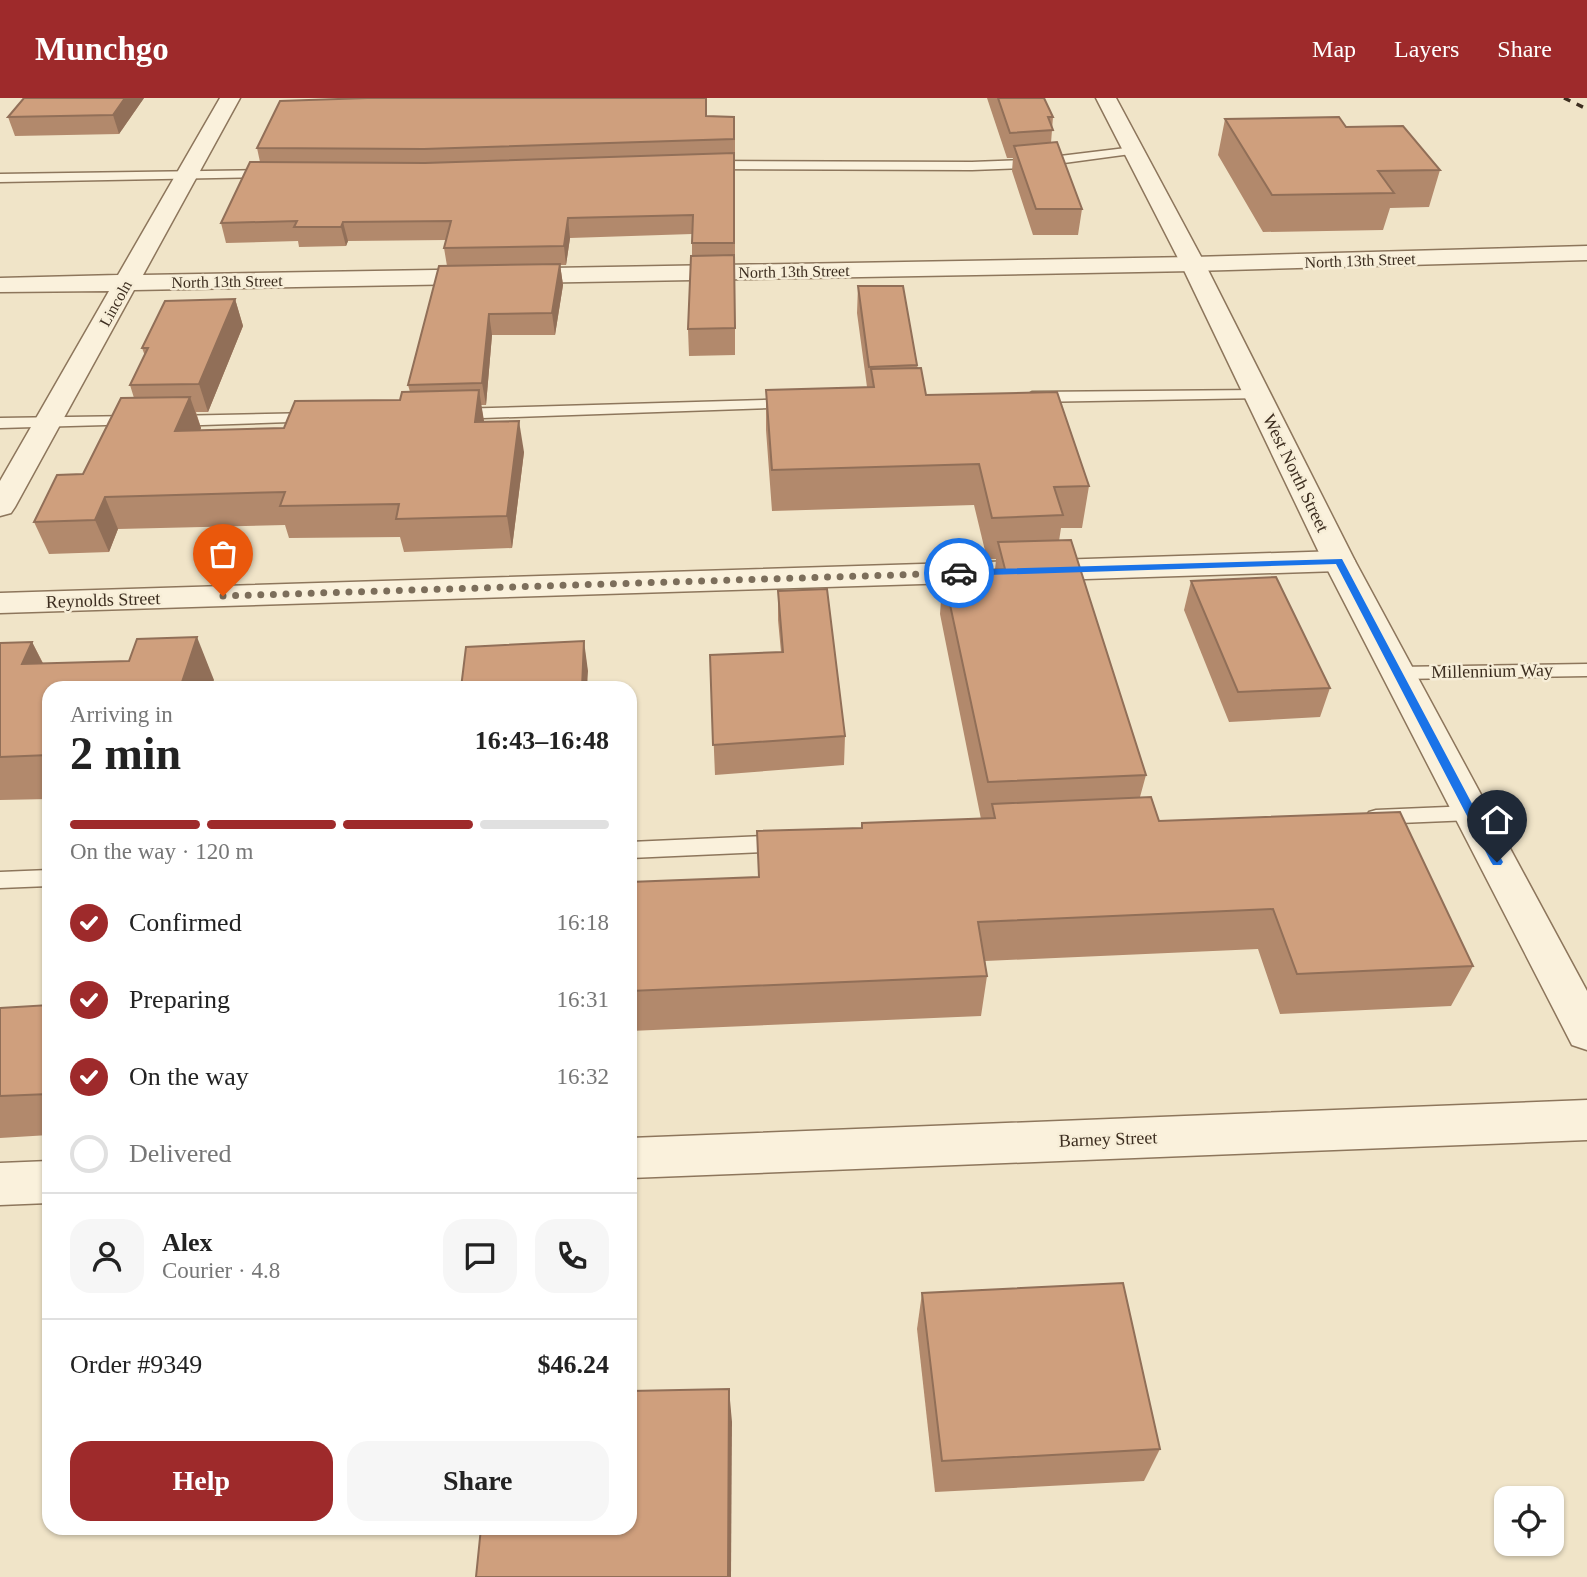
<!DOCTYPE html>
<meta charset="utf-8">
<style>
:root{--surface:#fff;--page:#f6f6f6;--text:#222;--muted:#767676;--line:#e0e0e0;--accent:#9e2a2b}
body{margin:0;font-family:"Times New Roman",serif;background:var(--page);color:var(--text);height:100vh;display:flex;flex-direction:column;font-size:26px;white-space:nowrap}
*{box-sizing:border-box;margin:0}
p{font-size:23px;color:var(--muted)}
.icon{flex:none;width:38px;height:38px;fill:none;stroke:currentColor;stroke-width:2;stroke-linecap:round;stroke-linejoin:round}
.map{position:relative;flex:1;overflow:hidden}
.side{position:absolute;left:42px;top:583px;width:595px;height:854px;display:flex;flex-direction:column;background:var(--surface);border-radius:21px;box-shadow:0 2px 5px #0004}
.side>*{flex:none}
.tools{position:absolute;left:1494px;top:1388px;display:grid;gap:14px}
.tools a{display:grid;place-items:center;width:70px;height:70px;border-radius:14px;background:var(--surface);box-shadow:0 2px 5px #0004;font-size:35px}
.pin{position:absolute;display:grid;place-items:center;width:60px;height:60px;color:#fff;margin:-72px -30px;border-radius:50% 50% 50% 0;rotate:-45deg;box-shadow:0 0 7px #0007}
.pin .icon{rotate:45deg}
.courier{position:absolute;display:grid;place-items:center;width:70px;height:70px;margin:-35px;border:5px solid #1a73e8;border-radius:50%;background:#fff;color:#222;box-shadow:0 2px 9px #0007}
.headline em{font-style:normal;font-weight:700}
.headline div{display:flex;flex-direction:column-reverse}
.headline{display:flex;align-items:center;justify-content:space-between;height:119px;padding:0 28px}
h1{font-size:46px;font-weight:700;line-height:52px}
.bar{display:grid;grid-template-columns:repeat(4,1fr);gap:10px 7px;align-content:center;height:84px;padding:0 28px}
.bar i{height:9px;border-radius:5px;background:var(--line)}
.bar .selected{background:var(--accent)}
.bar p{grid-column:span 4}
.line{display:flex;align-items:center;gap:18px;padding:0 28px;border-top:2px solid var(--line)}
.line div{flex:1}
.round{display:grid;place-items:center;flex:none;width:74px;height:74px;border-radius:21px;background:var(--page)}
ol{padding:0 28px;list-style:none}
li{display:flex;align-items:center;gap:21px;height:77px}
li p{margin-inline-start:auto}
li .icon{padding:7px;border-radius:50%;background:var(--accent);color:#fff;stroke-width:4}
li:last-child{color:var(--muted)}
li i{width:38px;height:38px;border:4px solid var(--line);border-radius:50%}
.primary-button{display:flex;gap:14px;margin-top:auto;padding:14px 28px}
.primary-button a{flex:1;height:80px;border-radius:21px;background:var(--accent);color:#fff;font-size:28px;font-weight:700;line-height:80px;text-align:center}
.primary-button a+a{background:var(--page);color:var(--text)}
header{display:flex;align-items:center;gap:42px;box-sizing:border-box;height:98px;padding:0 35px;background:var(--accent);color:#fff}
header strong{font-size:33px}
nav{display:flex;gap:38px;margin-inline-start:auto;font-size:24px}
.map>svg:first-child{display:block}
</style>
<header>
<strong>Munchgo</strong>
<nav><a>Map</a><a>Layers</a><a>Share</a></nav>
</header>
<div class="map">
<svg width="1587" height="1479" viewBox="0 0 1587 1479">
<rect width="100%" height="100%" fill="#f0e4c8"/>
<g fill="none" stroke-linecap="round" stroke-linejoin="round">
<defs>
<g id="service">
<path d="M 1134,49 L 1138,51 L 1138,55 L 1027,70 L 972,72 L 705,71 L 699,67 L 705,63 L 972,64 L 1027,62 Z"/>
<path d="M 271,72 L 275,73 L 275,79 L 0,84 L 0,76 Z"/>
<path d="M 1258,292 L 1263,294 L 1266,297 L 1263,300 L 1032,304 L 1024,299 L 1032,294 Z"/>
<path d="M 794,301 L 799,303 L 802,306 L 799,309 L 455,321 L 447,316 L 455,311 Z"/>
<path d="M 314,315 L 319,317 L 322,320 L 319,323 L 172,328 L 164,323 L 172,318 Z"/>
<path d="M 136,318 L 144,323 L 141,326 L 0,330 L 0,320 Z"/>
<path d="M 1587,566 L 1587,578 L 1398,581 L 1391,579 L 1389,575 L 1391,571 L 1398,569 Z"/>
<path d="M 1471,708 L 1478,710 L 1481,715 L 1478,720 L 1471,722 L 1376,726 L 1369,724 L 1366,719 L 1369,714 L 1376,712 Z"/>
<path d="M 784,737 L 791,740 L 795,745 L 791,750 L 784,753 L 630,760 L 630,744 Z"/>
<path d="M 49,772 L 49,788 L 0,790 L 0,774 Z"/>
</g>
<g id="minor">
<path d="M 220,0 L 240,0 L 143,177 L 1193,159 L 1587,148 L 1587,162 L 1193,173 L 134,192 L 15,409 L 11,415 L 0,418 L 0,383 L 109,193 L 0,194 L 0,180 L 118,177 Z"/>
<path d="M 1339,453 L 1350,456 L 1355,463 L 1350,470 L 1339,473 L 0,515 L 0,495 Z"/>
<path d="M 1587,1002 L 1587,1042 L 630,1080 L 630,1040 Z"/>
<path d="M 49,1063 L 49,1105 L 0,1107 L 0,1065 Z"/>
</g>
<path id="tertiary" d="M 1096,0 L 1116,0 L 1205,166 L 1355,463 L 1587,893 L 1587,952 L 1572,947 L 1323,463 L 1181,166 Z"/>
</defs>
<use href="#service" stroke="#8d765c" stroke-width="3"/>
<use href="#minor" stroke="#8d765c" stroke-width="3"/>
<use href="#tertiary" stroke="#8d765c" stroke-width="3"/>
<use href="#service" fill="#faf1dc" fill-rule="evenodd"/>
<use href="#minor" fill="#faf1dc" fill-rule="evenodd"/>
<use href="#tertiary" fill="#faf1dc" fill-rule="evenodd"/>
<path stroke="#3d2e20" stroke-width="3.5" stroke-dasharray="7 7" stroke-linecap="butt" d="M 1564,0 L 1587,11"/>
</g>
<g fill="#b2896c">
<path d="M 144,0 L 119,36 L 15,38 L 8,19 Z"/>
<path d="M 987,0 L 1044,0 L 1053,19 L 1051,45 L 1082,111 L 1078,137 L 1033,137 L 1012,73 L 1013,60 L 1007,60 Z"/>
<path d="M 707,18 L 735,38 L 735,257 L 689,258 L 688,231 L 692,158 L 692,136 L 570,140 L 566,167 L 560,167 L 563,187 L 555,237 L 492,237 L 486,307 L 481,307 L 484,324 L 524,354 L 512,450 L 404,454 L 400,439 L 289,440 L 285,427 L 118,431 L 109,454 L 49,456 L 34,424 L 83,376 L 134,300 L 130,287 L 145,258 L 142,250 L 235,201 L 243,228 L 208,314 L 196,314 L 201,330 L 200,332 L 284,330 L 400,302 L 410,294 L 408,287 L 447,168 L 444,150 L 446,142 L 348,143 L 346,148 L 299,149 L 298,143 L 226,145 L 221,125 L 260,64 L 257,50 Z"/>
<path d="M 1225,21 L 1346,29 L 1440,72 L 1429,109 L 1390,110 L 1383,132 L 1263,134 L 1218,57 Z"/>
<path d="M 858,188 L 917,267 L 926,297 L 1089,388 L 1082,430 L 1061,430 L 1059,443 L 1146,677 L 1140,699 L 1159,723 L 1473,868 L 1451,908 L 1280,916 L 1258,851 L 985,863 L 987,878 L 981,918 L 630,933 L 630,784 L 759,779 L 757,733 L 862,730 L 862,725 L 981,721 L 940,516 L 943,474 L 995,472 L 996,461 L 987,461 L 974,407 L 772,413 L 766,332 L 766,292 L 867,289 L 857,215 Z"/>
<path d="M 1191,483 L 1330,590 L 1320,619 L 1229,624 L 1184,512 Z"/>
<path d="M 778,493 L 845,638 L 844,667 L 715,677 L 710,557 L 781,554 L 778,522 Z"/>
<path d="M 32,544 L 43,565 L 214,582 L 49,590 L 49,701 L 0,702 L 0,545 Z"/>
<path d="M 49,907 L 49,1037 L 0,1040 L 0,910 Z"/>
<path d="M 922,1195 L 1160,1351 L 1144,1383 L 935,1394 L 917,1231 Z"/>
</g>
<g fill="#916f58">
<path d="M 125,0 L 144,0 L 119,36 L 113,17 Z"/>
<path d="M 568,120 L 570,140 L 566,167 L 564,148 Z"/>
<path d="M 343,124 L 348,143 L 346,148 L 341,129 Z"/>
<path d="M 560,166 L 563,187 L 555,237 L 552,215 Z"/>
<path d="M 235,201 L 243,228 L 208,314 L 199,286 Z"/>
<path d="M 489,216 L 492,237 L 486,307 L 482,285 Z"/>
<path d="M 479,292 L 484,323 L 481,356 L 475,324 Z"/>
<path d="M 190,299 L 201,330 L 187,365 L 175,333 Z"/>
<path d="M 519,323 L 524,354 L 512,450 L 507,418 Z"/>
<path d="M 105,399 L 118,431 L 109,454 L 95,422 Z"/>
<path d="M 197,539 L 214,582 L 211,590 L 180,590 Z"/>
<path d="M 584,543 L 588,573 L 587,590 L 582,590 Z"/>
<path d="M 32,544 L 53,586 L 22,566 Z"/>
<path d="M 729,1291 L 732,1324 L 731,1479 L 728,1479 Z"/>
</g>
<g fill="#cf9f7d" stroke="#916f58" stroke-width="2">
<path d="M 24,0 L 125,0 L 113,17 L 8,19 Z"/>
<path d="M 367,0 L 706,0 L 706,18 L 734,19 L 734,41 L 424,51 L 257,50 L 280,3 Z"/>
<path d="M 998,0 L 1044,0 L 1053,19 L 1048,19 L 1053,32 L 1010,35 Z"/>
<path d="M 1339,19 L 1346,29 L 1403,28 L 1440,72 L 1378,73 L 1394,95 L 1272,97 L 1225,21 Z"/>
<path d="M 1057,44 L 1082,111 L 1036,111 L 1014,48 Z"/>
<path d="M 734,55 L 734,145 L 692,145 L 693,117 L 568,120 L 564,148 L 444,150 L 451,123 L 343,124 L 341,129 L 294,129 L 297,123 L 221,125 L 250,64 L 425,65 Z"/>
<path d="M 734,157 L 735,230 L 688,231 L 691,158 Z"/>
<path d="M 560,166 L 552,215 L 489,216 L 482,285 L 408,287 L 439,168 Z"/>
<path d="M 858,188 L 903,188 L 917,267 L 869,269 Z"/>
<path d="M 235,201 L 199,286 L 130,287 L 148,250 L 142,250 L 165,203 Z"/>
<path d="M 921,270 L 926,297 L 1057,294 L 1089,388 L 1054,389 L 1063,417 L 992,420 L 979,366 L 772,372 L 766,292 L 874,289 L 871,271 Z"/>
<path d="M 479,292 L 475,324 L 519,323 L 507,418 L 396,421 L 399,406 L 280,408 L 285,394 L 105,399 L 95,422 L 34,424 L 57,377 L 83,376 L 121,300 L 190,299 L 175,333 L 284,330 L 295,303 L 400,302 L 402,294 Z"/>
<path d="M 1071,442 L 1146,677 L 988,684 L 943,474 L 1005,471 L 998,444 Z"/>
<path d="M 1276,479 L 1330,590 L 1238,594 L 1191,483 Z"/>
<path d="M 827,491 L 845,638 L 713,647 L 710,557 L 783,554 L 778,493 Z"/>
<path d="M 197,539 L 180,590 L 49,590 L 49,657 L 0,659 L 0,545 L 32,544 L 22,566 L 129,563 L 137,541 Z"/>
<path d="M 584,543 L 582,590 L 461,590 L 466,549 Z"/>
<path d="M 1151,699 L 1159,723 L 1400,714 L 1473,868 L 1297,876 L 1273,811 L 978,824 L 987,878 L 630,893 L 630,784 L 759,779 L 757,733 L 862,730 L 862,725 L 995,720 L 992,706 Z"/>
<path d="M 49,907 L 49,996 L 0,998 L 0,910 Z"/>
<path d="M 1123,1185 L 1160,1351 L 942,1363 L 922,1195 Z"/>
<path d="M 729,1291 L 728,1479 L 476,1479 L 481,1430 L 630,1430 L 630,1293 Z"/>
</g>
<path fill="#1a73e8" d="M 1342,461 L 1503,764 L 1501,767 L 1493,767 L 1491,764 L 1336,466 L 959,478 L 954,475 L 959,472 Z"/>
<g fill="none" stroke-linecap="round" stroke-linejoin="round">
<path stroke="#7c6e5b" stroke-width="7" stroke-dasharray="0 12.6" d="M 223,498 L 959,475"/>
</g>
<g text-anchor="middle" stroke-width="5" stroke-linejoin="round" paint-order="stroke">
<g font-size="16" fill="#3d2e20" stroke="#f7eed8">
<text transform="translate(1360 162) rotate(-2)" y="6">North 13th Street</text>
<text transform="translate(794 173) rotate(-1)" y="6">North 13th Street</text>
<text transform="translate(227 183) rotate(-1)" y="6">North 13th Street</text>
<text transform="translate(115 205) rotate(-61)" y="6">Lincoln</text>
</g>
<g font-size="18" fill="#3d2e20" stroke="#f7eed8">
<text transform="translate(1296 375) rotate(64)" y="6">West North Street</text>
<text transform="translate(103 502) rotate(-2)" y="6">Reynolds Street</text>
<text transform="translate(1492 573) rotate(-1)" y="6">Millennium Way</text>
<text transform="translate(1108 1041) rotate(-2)" y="6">Barney Street</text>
</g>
</g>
</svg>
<div class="tools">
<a><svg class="icon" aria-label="locate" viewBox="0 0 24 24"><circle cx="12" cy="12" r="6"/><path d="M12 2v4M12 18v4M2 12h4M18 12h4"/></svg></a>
</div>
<div class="pin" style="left:223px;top:498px;background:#ea580c"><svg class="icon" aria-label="bag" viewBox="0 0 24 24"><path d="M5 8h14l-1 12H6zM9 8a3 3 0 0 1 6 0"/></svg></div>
<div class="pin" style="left:1497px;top:764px;background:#1f2937"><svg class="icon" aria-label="home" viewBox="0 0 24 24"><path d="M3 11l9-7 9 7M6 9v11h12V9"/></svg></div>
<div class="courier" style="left:959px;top:475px"><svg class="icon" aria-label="car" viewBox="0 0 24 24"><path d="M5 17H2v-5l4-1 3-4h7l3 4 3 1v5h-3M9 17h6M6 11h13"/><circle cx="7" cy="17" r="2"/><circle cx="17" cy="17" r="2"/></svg></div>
<section class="side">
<div class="headline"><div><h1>2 min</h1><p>Arriving in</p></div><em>16:43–16:48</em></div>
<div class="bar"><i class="selected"></i><i class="selected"></i><i class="selected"></i><i></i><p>On the way · 120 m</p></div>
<ol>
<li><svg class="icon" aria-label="check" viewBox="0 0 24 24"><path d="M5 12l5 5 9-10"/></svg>Confirmed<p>16:18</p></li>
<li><svg class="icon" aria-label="check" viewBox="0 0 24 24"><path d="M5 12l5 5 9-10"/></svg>Preparing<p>16:31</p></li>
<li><svg class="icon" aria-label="check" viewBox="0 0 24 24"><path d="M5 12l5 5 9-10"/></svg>On the way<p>16:32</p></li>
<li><i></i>Delivered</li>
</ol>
<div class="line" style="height:126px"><a class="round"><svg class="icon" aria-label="person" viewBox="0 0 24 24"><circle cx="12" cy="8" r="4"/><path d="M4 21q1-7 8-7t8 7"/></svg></a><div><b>Alex</b><p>Courier · 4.8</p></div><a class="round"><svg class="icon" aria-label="chat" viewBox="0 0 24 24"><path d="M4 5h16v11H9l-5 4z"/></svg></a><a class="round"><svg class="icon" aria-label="phone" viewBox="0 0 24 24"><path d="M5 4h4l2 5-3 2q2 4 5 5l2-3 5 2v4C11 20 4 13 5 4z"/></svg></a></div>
<div class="line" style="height:91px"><div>Order #9349</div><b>$46.24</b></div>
<div class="primary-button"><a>Help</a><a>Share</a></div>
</section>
</div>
